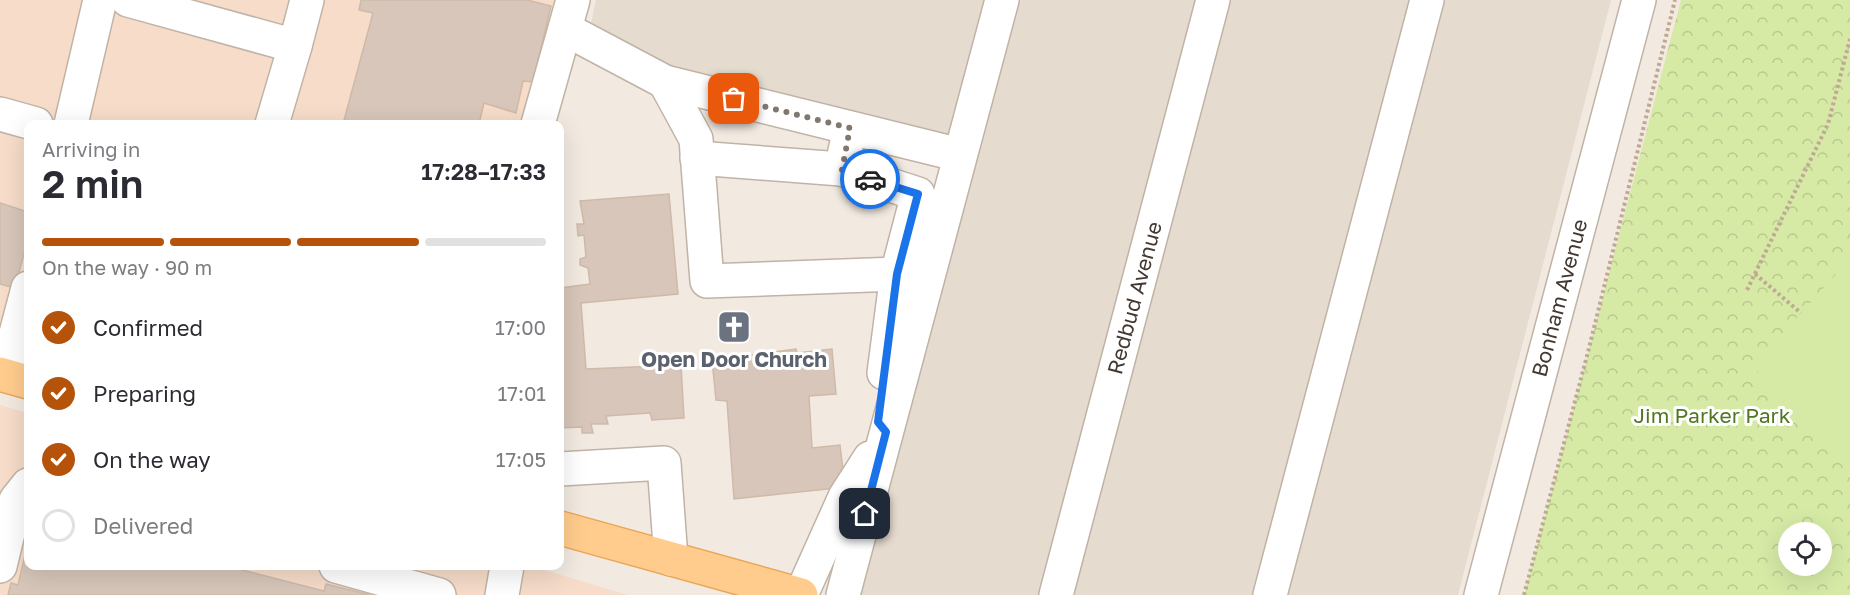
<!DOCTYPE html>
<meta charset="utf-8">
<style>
:root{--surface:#fff;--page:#f7f7f7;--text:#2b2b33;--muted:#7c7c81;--line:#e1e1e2;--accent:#b45309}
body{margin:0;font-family:"Golos Text",sans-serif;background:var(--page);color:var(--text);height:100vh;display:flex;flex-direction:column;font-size:22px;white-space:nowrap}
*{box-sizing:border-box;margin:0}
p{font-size:20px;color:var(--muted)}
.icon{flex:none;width:33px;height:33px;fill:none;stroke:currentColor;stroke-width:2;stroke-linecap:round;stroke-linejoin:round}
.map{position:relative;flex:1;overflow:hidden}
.panel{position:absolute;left:24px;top:120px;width:540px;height:450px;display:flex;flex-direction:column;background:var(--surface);border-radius:12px;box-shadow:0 6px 24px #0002}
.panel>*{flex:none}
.tools{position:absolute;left:1778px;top:522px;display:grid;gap:12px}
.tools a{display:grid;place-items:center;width:54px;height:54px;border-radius:50%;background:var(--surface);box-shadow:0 6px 24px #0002;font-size:30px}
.pin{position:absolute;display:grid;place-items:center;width:51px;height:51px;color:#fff;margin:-26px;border-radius:12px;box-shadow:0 3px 9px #0006}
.courier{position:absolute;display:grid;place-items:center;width:60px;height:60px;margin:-30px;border:4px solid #1a73e8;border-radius:50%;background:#fff;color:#222;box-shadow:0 2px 8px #0007}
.head em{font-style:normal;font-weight:600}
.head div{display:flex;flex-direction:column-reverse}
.head{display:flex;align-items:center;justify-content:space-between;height:102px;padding:0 18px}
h1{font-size:39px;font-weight:600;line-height:45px}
.bar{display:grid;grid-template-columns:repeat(4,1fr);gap:9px 6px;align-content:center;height:72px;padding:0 18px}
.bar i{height:8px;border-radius:4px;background:var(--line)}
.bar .current{background:var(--accent)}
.bar p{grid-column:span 4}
ol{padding:0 18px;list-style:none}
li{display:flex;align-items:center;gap:18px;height:66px}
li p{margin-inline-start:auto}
li .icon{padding:6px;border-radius:50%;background:var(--accent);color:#fff;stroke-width:4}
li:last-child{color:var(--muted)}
li i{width:33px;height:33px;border:3px solid var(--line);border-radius:50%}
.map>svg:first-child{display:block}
</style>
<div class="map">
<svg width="1850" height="595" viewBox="0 0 1850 595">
<defs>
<pattern id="park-crowns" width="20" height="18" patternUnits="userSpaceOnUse" patternTransform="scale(1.5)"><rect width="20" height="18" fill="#d6eaa6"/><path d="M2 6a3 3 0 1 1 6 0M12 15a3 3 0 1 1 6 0" fill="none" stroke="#b9c98f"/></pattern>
</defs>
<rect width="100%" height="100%" fill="#f2eae1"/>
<g fill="#e6dbcf">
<path d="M 596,0 L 998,0 L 959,147 L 587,42 Z"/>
<path d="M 1000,0 L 1611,0 L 1458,595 L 844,595 Z"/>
</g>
<g fill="#f6dcc9">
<path d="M 0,0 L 566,0 L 530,124 L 28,124 L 28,330 L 0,321 Z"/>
<path d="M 0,405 L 28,413 L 28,566 L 531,566 L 628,595 L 0,595 Z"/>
</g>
<path fill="url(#park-crowns)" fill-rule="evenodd" d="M 1681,0 L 1850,0 L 1850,595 L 1524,595 ZM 1788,532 L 1821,532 L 1821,566 L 1788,566 Z"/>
<path fill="#d6eaa6" d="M 1848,261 L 1850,261 L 1850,459 L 1759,379 L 1756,363 Z"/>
<g fill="#d7c6b9" stroke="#cfbaa9" stroke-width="1.5">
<path d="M 361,0 L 527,0 L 551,6 L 533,82 L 523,81 L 516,113 L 484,103 L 479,124 L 343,124 L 373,13 L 359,10 Z"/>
<path d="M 669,194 L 678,294 L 581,303 L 586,369 L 681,365 L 684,418 L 652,420 L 650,413 L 606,416 L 608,424 L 591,424 L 593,433 L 582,433 L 582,427 L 560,428 L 560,288 L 590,284 L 588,268 L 580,265 L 580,259 L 586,257 L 584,235 L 578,236 L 577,224 L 584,224 L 580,201 Z"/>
<path d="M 0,203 L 28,212 L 28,238 L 15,288 L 0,284 Z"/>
<path d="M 796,349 L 797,353 L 832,349 L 836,394 L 809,396 L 812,448 L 840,445 L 845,487 L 734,499 L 727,401 L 716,400 L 712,360 Z"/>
<path d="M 28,542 L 28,566 L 227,566 L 324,591 L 326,584 L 370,595 L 8,595 L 11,583 L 18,585 Z"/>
</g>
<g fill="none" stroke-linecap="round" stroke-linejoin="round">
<defs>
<g id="minor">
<path d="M 128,0 L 295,46 L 307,0"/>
<path d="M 565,29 L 665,82 L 960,155"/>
<path d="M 665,82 L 696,139 L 707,281 L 897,274 L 918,194 L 841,169 L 850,128"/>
<path d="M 0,114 L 36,124"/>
<path d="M 71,124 L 100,0"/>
<path d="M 272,124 L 295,46"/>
<path d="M 538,124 L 573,0"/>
<path d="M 697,158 L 841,169"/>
<path d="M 884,373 L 897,274"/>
<path d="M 5,375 L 28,288"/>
<path d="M 560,469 L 664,463 L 671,559"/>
<path d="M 0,566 L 16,500 L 28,485"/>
<path d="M 336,566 L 439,595"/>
<path d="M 502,595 L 507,566"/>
<path d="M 801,595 L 845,497 L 870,458"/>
<path d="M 843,595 L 1002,0"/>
<path d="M 1056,595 L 1213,0"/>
<path d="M 1270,595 L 1427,0"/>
<path d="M 1481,595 L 1639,0"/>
</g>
<g id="major">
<path d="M 0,374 L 28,382"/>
<path d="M 560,528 L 801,595"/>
</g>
</defs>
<use href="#minor" stroke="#c0b3a6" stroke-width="36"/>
<use href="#major" stroke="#eaa656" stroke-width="36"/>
<g stroke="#c0a994" stroke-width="4" stroke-dasharray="3 3" stroke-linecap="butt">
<path d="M 1755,274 L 1801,313"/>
<path d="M 1747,290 L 1828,124 L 1850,39"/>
<path d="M 1524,595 L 1588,352 L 1675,0"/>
</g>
<use href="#minor" stroke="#fff" stroke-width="33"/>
<use href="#major" stroke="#ffcc8d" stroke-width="33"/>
</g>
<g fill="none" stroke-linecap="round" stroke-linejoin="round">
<path stroke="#80776f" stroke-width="6" stroke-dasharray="0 10.8" d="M 734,99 L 850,128 L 842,170 L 870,179"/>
<path stroke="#1a73e8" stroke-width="8" d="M 865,514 L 886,432 L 878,422 L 897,274 L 918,194 L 870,179"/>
</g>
<defs>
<symbol id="church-square" viewBox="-11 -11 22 22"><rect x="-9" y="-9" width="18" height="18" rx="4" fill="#6b7280" stroke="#fff"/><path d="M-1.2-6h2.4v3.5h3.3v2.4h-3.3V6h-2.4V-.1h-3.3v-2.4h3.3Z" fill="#fff"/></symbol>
</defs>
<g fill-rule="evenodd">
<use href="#church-square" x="715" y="308" width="38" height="38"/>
</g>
<g text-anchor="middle" stroke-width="6" stroke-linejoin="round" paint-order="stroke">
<g font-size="21" fill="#433932" stroke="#fff">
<text transform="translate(1135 298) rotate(-75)" y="7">Redbud Avenue</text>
<text transform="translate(1560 298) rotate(-75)" y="7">Bonham Avenue</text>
</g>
<g font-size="21" font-weight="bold" fill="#5b616d" stroke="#fff">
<text x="734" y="367">Open Door Church</text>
</g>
<g font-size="21" fill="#517722" stroke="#fff">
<text x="1712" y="423">Jim Parker Park</text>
</g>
</g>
</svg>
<div class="tools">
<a><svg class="icon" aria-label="locate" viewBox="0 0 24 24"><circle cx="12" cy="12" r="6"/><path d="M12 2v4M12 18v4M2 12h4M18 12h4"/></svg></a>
</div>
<div class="pin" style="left:734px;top:99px;background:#ea580c"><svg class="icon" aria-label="bag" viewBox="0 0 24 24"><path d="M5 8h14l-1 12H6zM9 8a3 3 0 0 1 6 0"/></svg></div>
<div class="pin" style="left:865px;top:514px;background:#1f2937"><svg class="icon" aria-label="home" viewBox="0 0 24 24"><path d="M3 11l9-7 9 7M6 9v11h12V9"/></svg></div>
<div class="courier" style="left:870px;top:179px"><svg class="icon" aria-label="car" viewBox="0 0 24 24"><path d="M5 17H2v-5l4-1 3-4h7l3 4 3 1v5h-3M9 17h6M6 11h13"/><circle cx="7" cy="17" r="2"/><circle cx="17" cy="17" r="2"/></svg></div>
<section class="panel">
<div class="head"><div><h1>2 min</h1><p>Arriving in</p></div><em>17:28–17:33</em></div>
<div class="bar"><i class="current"></i><i class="current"></i><i class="current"></i><i></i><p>On the way · 90 m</p></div>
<ol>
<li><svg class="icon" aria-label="check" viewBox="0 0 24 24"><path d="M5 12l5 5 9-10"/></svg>Confirmed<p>17:00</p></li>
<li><svg class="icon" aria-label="check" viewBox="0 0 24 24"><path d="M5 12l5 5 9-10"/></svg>Preparing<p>17:01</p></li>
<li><svg class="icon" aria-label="check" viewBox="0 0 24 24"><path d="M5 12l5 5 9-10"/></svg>On the way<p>17:05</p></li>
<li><i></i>Delivered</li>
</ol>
</section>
</div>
